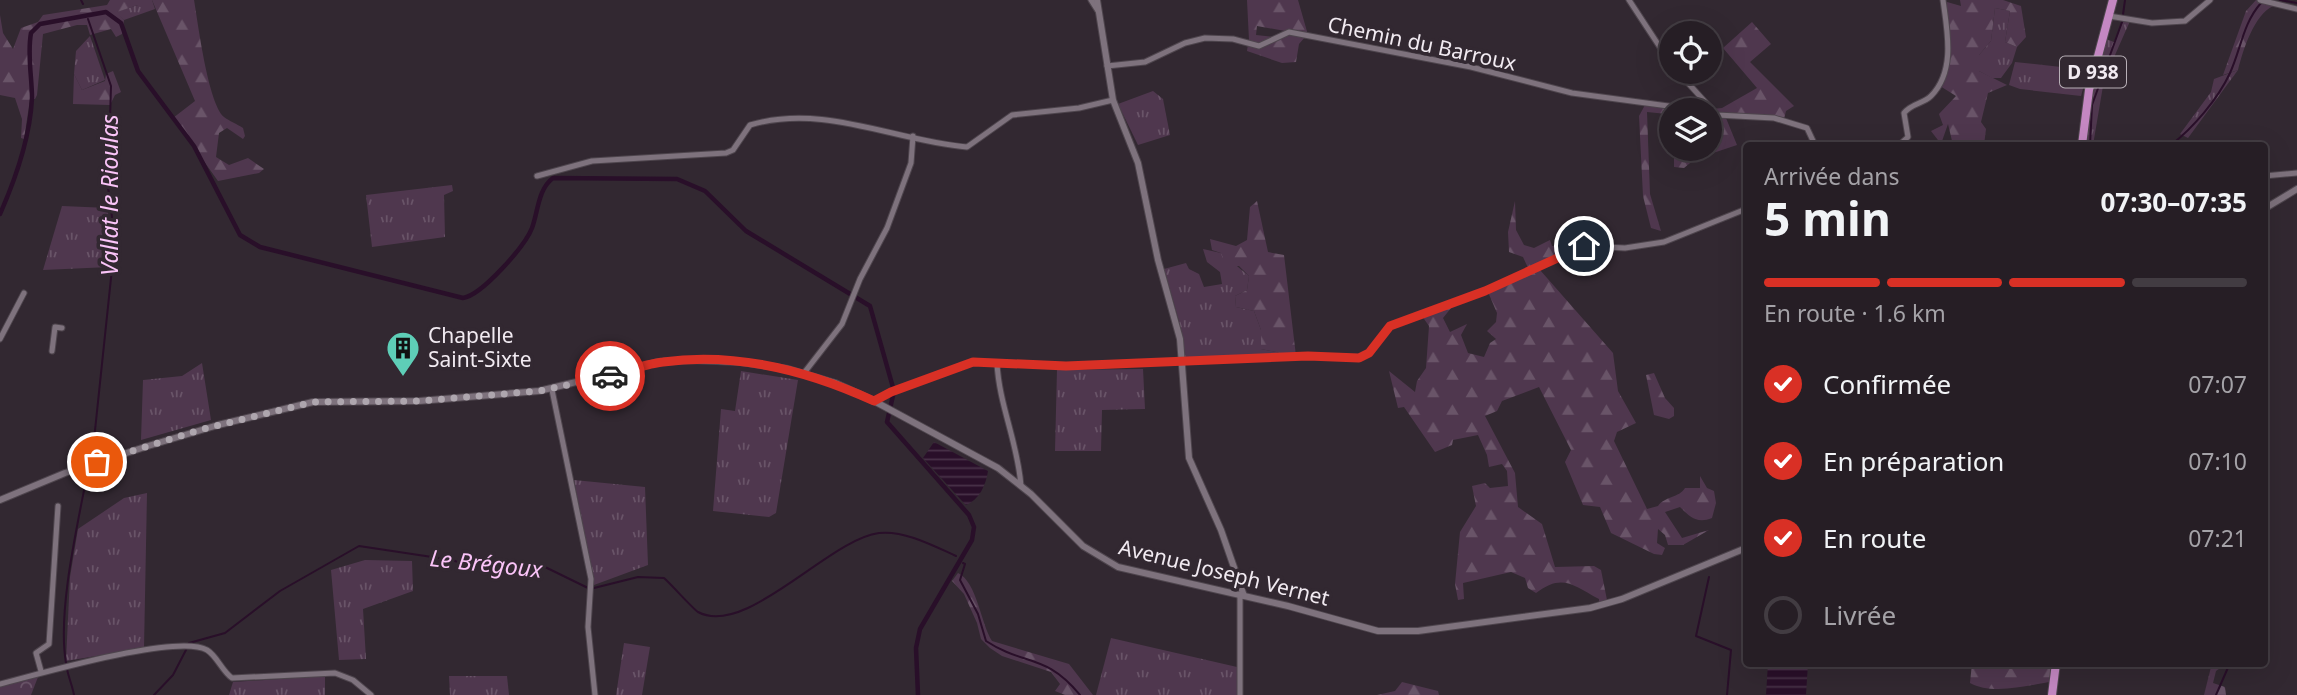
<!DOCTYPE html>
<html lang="fr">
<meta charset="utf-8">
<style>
:root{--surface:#261e25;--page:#2e272d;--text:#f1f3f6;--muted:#a4a2a7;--line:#423c42;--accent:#d93025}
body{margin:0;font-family:"Noto Sans",sans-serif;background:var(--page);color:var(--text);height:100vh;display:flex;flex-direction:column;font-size:26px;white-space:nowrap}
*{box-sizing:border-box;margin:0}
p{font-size:23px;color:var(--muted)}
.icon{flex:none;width:38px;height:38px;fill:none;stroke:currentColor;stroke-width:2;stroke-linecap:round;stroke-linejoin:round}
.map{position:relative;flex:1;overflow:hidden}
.details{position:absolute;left:1743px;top:142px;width:525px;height:525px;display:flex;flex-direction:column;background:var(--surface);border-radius:7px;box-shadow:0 7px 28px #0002,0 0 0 2px var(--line)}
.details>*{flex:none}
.controls{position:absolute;left:1659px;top:21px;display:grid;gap:14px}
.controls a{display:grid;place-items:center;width:63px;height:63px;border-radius:50%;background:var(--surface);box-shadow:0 7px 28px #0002,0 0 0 2px var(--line);font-size:35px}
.pin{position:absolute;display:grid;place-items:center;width:60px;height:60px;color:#fff;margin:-30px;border:4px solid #fff;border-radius:50%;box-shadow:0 2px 7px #0007}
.courier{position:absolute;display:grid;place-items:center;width:70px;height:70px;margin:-35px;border:5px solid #d93025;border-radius:50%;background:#fff;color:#222;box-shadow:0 2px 9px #0007}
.head em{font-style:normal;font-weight:700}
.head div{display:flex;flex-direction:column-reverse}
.head{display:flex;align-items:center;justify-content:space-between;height:119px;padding:0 21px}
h1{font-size:46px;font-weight:700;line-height:52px}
.bar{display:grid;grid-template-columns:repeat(4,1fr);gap:10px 7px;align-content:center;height:84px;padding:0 21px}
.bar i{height:9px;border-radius:5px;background:var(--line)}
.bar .selected{background:var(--accent)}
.bar p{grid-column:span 4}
ol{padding:0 21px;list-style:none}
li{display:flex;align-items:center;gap:21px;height:77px}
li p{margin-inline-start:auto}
li .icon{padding:7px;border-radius:50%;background:var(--accent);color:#fff;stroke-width:4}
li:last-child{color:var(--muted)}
li i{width:38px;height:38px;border:4px solid var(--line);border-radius:50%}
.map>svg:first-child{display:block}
</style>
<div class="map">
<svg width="2297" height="695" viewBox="0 0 2297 695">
<defs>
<pattern id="grass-tufts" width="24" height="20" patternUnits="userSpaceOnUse" patternTransform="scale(1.75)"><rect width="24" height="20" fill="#4f374e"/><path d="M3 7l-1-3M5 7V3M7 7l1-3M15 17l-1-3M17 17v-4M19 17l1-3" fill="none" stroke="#695468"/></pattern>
<pattern id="forest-firs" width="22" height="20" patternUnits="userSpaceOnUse" patternTransform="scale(1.75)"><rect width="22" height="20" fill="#4f374e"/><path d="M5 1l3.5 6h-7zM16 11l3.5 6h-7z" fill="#695468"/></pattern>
<pattern id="park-crowns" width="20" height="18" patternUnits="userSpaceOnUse" patternTransform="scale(1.75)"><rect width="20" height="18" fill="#4f374e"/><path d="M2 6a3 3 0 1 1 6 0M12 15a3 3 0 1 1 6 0" fill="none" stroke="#695468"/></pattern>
<pattern id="water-rules" width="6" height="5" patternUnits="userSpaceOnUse" patternTransform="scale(1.75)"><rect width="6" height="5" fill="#290f29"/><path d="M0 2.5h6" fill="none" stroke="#483248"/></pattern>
</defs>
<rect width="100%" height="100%" fill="#322831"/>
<g fill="url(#grass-tufts)">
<path d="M 138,0 L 152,0 L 155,9 L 124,20 L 116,12 L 138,5 Z"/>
<path d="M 1995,8 L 2010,11 L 2005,42 L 2017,47 L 2012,63 L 2001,78 L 1992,78 L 1979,71 L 1979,55 L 1991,41 Z"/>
<path d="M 2124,20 L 2130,21 L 2104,80 L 2093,145 L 2084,145 L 2089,104 L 2106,39 L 2114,42 Z"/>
<path d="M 90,36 L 105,80 L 82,90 L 74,74 L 76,51 Z"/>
<path d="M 2015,62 L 2088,70 L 2081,96 L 2020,89 L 2009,85 Z"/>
<path d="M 2238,70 L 2188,138 L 2180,134 L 2211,92 L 2214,79 Z"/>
<path d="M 1153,91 L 1163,99 L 1170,135 L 1138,145 L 1118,104 Z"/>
<path d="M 452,185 L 453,191 L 444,195 L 445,237 L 372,247 L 366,195 Z"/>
<path d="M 62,206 L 108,208 L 109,267 L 43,270 Z"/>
<path d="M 1203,249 L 1221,253 L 1249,276 L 1247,290 L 1235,296 L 1236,307 L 1254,311 L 1261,330 L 1261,349 L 1296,356 L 1185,361 L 1179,321 L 1164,269 L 1186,263 L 1189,269 L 1199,274 L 1204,287 L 1222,284 L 1220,272 L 1207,262 Z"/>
<path d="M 202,363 L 211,420 L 141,440 L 143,380 L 182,376 Z"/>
<path d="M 1143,369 L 1145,409 L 1102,410 L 1101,451 L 1055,451 L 1057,370 Z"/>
<path d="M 741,371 L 798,380 L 776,513 L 769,517 L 713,511 L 721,409 L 735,411 Z"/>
<path d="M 574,480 L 645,487 L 648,565 L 594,585 Z"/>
<path d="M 147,493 L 144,648 L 66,661 L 70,577 L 78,529 L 124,498 Z"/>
<path d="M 365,560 L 412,561 L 413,591 L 363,609 L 366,659 L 339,660 L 331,570 Z"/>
<path d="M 1111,638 L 1237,667 L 1237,695 L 1096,695 Z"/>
<path d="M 624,643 L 650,647 L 642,695 L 616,695 Z"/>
<path d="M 325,676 L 325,695 L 229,695 L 233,682 Z"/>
<path d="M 449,676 L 507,676 L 509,695 L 450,695 Z"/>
</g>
<g fill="url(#forest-firs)">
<path d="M 110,0 L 138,0 L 138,5 L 117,12 L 124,20 L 122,34 L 116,37 L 111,29 L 90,35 L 87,25 L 77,25 L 43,34 L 37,95 L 35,99 L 30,99 L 24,139 L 21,138 L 22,119 L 15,98 L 0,95 L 0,15 L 3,33 L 13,49 L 21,28 L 38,22 L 43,15 L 107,5 Z"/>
<path d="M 152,0 L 194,0 C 198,23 208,103 224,117 C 229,121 237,124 243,128 L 245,136 L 243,139 L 227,128 L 219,133 L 216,157 L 229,165 L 248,158 L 264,169 L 259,173 L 218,181 L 173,118 L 195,101 Z"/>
<path d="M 1247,0 L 1298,0 L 1308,35 L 1257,26 L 1256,35 L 1274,37 L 1259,45 L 1249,40 Z"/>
<path d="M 1960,0 L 2003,0 L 2021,6 L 2026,37 L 2017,47 L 2005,42 L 2010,11 L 1995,8 L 1991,41 L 1979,55 L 1979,71 L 2007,85 L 1988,93 L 1981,122 L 1986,129 L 1984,145 L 1953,145 L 1948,124 L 1941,144 L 1931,131 L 1943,125 L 1939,114 L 1956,96 L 1940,86 L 1950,38 L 1945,7 L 1947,2 L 1961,6 Z"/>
<path d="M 2256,0 L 2273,6 C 2254,15 2243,50 2238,70 L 2223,75 L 2246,11 Z"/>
<path d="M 1752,22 L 1771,44 L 1750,62 L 1794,106 L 1786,111 L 1784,119 L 1725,116 L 1713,109 L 1722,108 L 1757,88 L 1723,48 Z"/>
<path d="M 1287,33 L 1305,37 L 1299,44 L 1296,62 L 1282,63 L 1247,51 L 1248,44 L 1259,47 Z"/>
<path d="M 113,71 L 121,92 L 115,95 L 110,105 L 73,104 L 74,74 L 82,90 L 105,81 L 106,74 Z"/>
<path d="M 1645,105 L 1688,110 L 1671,110 L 1671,119 L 1667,119 L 1667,114 L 1647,112 L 1650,194 L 1661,231 L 1651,228 L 1643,196 L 1639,116 Z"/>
<path d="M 1710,113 L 1726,118 L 1737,145 L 1695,159 L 1684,168 L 1674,167 L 1674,149 L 1710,149 Z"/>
<path d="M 1257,201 L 1268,252 L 1284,255 L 1296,356 L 1261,349 L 1261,330 L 1254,311 L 1236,307 L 1235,296 L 1247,290 L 1249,276 L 1239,266 L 1227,267 L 1221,253 L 1212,250 L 1210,239 L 1236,246 L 1247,240 L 1250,207 Z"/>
<path d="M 1515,201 L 1516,230 L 1524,245 L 1534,248 L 1550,240 L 1552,246 L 1559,246 L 1558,255 L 1529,270 L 1523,257 L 1509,252 L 1508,232 Z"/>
<path d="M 1540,270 L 1613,353 L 1618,391 L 1636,423 L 1617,432 L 1614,441 L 1647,509 L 1658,506 C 1665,496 1679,498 1685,488 L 1700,488 L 1700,476 L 1707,488 L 1714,491 L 1716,503 L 1712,518 C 1697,524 1690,517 1680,507 L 1665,512 L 1682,538 L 1709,530 L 1683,545 L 1668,545 L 1665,535 L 1658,529 L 1657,543 L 1665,548 L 1662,555 L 1654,554 L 1611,533 L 1600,507 L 1583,505 L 1565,462 L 1571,450 L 1539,387 L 1502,401 L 1497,411 L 1485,416 L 1515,473 L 1518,507 L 1542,524 L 1555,567 L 1594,566 L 1601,570 L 1607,600 L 1599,603 L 1599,599 C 1573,585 1562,573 1536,593 L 1528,588 L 1525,578 L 1511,572 L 1463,583 L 1464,599 L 1458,600 L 1455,584 L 1460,532 L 1476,506 L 1472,486 L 1485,483 L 1490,488 L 1508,486 L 1507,471 L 1502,464 L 1489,467 L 1487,455 L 1478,435 L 1453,440 L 1452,445 L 1435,452 L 1404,407 L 1398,408 L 1389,371 L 1415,392 L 1417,381 L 1426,368 L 1429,326 L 1422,316 L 1455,303 L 1443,318 L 1450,332 L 1467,324 L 1461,335 L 1468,353 L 1484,357 L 1490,343 L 1496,339 L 1487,331 L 1496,322 L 1497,313 L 1488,292 Z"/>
<path d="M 1654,373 L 1665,398 L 1674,408 L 1674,416 L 1669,419 L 1654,415 L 1646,375 Z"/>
<path d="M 958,573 C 977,582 981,624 992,641 L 1069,664 L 1093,695 L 1065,695 L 1055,691 L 1060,684 L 1051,672 L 1002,656 L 990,648 L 981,639 L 977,623 L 964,594 L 952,581 Z"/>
<path d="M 1972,663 L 2052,663 L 2049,682 C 2027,686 1991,695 1970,683 Z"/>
<path d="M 2212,663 L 2227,663 L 2216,671 L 2213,683 L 2225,687 L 2226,695 L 2204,695 Z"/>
<path d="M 1402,682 L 1438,691 L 1439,695 L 1377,695 L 1395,691 Z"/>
</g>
<path fill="url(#park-crowns)" d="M 38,677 L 31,695 L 0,695 L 0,686 Z"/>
<g fill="url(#water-rules)">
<path d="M 934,442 L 988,471 C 986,485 979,500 966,505 L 962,501 L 923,458 Z"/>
<path d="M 1768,663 L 1808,663 L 1806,695 L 1766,695 Z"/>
</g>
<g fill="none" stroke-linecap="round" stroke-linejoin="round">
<g stroke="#290f29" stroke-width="2">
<path d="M 81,0 L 83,4"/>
<path d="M 2280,0 L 2297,3"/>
<path d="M 88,19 L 111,86 L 108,187 L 115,240 L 92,459"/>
<path d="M 2090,145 L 2092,105 L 2122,22 L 2125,0"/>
<path d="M 2171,145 C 2193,128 2218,99 2230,73 C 2241,49 2243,23 2261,3"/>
<path d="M 963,563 L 965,564 L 960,580 L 978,614 L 986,641 C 1024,666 1046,653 1080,695"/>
<path d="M 1709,577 L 1696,636 L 1731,650 L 1727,695"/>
<path d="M 594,588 L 638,577 L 664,578 C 672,585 692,608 698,612 C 746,638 829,539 879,533 C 904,530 934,546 956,556"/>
<path d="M 189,643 L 225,633 L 280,591 L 359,546 L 452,560 L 472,567 L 499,569 L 543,566 L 588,588"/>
<path d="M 74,695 C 72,684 67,674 66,663 C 57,611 78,523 88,470"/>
<path d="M 154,695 L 173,675 L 187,648"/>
<path d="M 2216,695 L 2230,663"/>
</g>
<path stroke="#290f29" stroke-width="4.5" d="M 0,214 C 16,178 30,139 32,98 C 32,77 27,54 31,33 L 40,24 L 106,12 L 121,23 L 138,71 L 194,146 L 240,235 L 260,247 L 463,298 C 482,295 525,246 532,228 C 538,212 538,189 553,178 L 677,179 L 705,191 L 746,231 L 870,306 L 894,391 L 887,422 L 969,515 L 974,527 L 972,540 L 920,629 L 916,648 L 918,695"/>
<defs>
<g id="minor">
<path d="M 1091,0 L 1098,11"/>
<path d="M 1629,0 L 1671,64"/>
<path d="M 2260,0 L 2297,9"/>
<path d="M 2109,16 L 2152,23 L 2185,21 L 2210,0"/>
<path d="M 1107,66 L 1145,62 L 1185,43 L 1205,38 L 1233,39 L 1259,46 L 1289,32 L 1471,67 L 1572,93 L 1698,110"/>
<path d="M 1678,72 L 1717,115 L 1774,118 L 1807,128 L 1815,145"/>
<path d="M 1899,145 L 1908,137 L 1904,113 C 1912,103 1923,104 1931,96 C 1956,71 1947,30 1943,0"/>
<path d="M 537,176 L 592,161 L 726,153 L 733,150 L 750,125 C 824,103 895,141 967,147 L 1012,115 L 1079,108 L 1113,100"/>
<path d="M 2264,176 L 2297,173"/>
<path d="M 0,339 L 24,293"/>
<path d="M 52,351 L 55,327 L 62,328"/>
<path d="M 997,363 C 999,405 1018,443 1021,486"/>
<path d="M 804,373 L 842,324 L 860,279 L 887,228 L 911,163 L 913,136"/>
<path d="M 552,390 L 591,579 L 588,627 L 595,695"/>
<path d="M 874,401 L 891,392 L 973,362 L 1066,366 L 1308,356 L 1359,358 L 1369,353 L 1390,326 L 1485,291 L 1584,246 L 1625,248 L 1664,242 L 1746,209"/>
<path d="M 1240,595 L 1240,695"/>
<path d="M 41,671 L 36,653 L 49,644 L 58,506"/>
<path d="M 0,684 C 37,675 177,633 207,650 C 217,656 222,671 232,678 L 335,673 L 353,680 L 371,695"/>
</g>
<g id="tertiary">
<path d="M 1097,0 L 1113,100 L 1138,163 L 1158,260 L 1180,339 L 1189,458 L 1221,530 L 1244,596"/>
<path d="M 2264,209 L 2297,189"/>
<path d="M 0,500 L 65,473 L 148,446 L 218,425 L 313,402 L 419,401 L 539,391 L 659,362 L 692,360 L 741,362 L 788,369 L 835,383 L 874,401 L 998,468 L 1031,494 L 1083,546 L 1118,567 L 1288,606 L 1378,631 L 1418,631 L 1590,608 L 1622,599 L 1746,548"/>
</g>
<g id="primary">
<path d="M 2082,145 L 2089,90 L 2113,0"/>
<path d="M 2052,695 L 2056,663"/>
</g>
</defs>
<use href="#minor" stroke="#4e454d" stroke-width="7"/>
<use href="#tertiary" stroke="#4e454d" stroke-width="8"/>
<use href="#primary" stroke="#4e454d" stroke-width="10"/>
<use href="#minor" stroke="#7e727d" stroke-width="5"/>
<use href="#tertiary" stroke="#7e727d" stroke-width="6"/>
<use href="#primary" stroke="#c487c2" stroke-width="8"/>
</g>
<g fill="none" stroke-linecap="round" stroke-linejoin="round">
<path stroke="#aea6ae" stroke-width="7" stroke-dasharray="0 12.6" d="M 97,462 L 203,429 L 313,402 L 419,401 L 539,391 L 610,376"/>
<path stroke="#d93025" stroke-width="9" d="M 610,376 C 627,371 645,364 663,362 C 735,352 809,371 874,401 L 891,392 L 973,362 L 1066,366 L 1308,356 L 1359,358 L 1369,353 L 1390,326 L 1485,291 L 1584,246"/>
</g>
<defs>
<symbol id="building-pin" viewBox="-11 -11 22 30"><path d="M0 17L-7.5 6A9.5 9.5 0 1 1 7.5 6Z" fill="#5eceb7" stroke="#322831"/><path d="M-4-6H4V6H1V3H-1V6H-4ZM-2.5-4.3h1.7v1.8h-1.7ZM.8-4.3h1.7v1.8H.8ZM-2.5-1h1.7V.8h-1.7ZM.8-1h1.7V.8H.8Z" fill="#111"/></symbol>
</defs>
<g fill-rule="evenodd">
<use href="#building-pin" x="384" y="329" width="38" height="52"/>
</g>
<g text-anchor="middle" stroke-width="7" stroke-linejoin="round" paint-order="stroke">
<rect fill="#322831" stroke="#b8b0b7" stroke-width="2" x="2060" y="56.5" width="66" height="31" rx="5"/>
<g font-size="19" font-weight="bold" fill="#f1eaf1">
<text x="2093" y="79">D 938</text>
</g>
<g font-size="21" fill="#f1eaf1" stroke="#322831">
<text transform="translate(1422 44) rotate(12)" y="7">Chemin du Barroux</text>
<text transform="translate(1224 573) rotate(14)" y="7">Avenue Joseph Vernet</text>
</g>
<g font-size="21" fill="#f1eaf1" stroke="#322831" text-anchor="start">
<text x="428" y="343">Chapelle<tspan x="428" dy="24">Saint-Sixte</tspan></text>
</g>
<g font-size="23" font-style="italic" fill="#fac4f8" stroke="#322831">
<text transform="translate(110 195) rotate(-90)" y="8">Vallat le Rioulas</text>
<text transform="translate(486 564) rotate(6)" y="8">Le Brégoux</text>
</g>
</g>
</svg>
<div class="controls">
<a><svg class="icon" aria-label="locate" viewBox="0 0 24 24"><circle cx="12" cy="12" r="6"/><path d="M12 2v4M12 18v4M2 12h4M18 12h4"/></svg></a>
<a><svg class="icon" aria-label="layers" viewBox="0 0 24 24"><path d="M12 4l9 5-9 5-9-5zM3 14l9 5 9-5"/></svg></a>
</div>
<div class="pin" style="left:97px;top:462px;background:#ea580c"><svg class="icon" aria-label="bag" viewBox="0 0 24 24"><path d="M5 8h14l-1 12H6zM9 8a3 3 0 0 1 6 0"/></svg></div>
<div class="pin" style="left:1584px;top:246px;background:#1f2937"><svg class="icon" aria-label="home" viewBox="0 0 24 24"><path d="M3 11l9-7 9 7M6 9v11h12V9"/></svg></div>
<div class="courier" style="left:610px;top:376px"><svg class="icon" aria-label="car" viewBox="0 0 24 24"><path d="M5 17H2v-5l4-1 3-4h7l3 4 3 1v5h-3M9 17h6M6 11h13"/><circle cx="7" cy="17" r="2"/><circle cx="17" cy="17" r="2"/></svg></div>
<section class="details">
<div class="head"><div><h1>5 min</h1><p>Arrivée dans</p></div><em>07:30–07:35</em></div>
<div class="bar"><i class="selected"></i><i class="selected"></i><i class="selected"></i><i></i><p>En route · 1.6 km</p></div>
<ol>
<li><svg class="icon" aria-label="check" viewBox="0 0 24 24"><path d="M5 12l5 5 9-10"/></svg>Confirmée<p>07:07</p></li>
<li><svg class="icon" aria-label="check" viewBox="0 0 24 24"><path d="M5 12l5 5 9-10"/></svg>En préparation<p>07:10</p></li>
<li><svg class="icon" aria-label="check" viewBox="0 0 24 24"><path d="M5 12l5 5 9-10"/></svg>En route<p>07:21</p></li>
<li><i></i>Livrée</li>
</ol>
</section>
</div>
